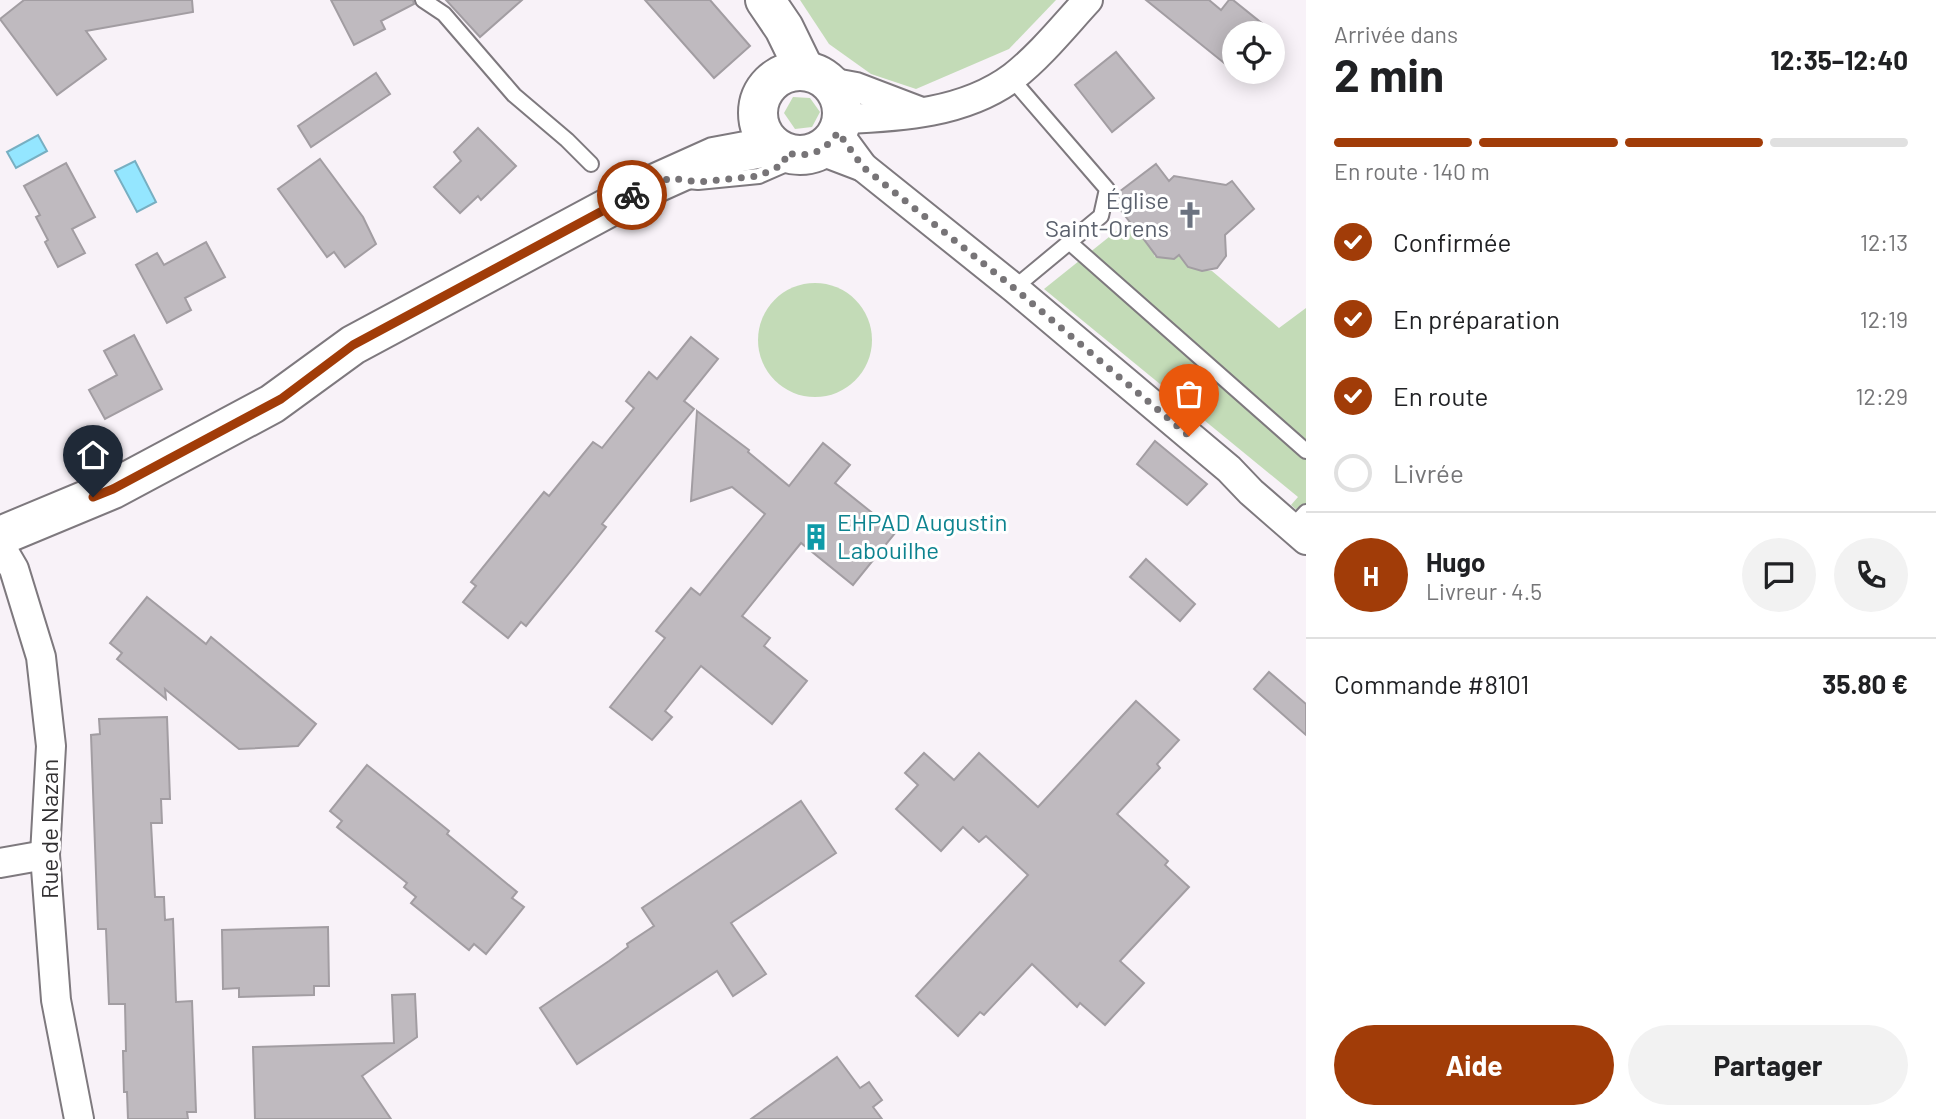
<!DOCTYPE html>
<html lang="fr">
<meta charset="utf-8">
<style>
:root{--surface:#fff;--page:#f2f2f2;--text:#202124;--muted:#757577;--line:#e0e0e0;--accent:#a13c08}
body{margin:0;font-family:Barlow,sans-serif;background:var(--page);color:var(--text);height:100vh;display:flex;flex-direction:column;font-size:26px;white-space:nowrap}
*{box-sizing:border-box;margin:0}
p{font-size:23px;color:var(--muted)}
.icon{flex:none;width:38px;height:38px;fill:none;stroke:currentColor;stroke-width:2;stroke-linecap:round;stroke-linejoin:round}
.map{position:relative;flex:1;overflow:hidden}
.details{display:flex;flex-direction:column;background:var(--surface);width:630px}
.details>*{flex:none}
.tools{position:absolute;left:1222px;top:21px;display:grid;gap:14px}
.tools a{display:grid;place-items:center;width:63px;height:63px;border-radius:50%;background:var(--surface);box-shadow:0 4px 18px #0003;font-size:35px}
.pin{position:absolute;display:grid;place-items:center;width:60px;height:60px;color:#fff;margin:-72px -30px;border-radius:50% 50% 50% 0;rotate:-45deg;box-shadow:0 0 7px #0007}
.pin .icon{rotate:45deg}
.courier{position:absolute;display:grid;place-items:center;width:70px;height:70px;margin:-35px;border:5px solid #a13c08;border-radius:50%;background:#fff;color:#222;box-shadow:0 2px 9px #0007}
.headline em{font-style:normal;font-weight:700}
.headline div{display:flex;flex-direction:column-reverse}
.headline{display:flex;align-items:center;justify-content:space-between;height:119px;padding:0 28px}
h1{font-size:46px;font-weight:700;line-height:52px}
.bar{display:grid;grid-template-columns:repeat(4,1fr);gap:10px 7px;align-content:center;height:84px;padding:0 28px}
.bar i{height:9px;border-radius:5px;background:var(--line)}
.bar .current{background:var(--accent)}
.bar p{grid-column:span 4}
.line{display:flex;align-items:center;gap:18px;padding:0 28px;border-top:2px solid var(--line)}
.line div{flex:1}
.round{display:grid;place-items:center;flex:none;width:74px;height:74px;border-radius:37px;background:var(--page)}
ol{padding:0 28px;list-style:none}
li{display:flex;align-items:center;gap:21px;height:77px}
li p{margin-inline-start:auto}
li .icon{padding:7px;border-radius:50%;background:var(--accent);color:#fff;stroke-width:4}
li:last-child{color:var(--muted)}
li i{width:38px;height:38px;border:4px solid var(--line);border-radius:50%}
.cta{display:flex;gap:14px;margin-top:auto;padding:14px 28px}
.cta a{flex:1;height:80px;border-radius:42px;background:var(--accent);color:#fff;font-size:28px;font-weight:700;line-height:80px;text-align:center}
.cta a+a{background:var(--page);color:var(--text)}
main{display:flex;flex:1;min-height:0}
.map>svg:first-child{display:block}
</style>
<main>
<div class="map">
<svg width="1306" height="1119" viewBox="0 0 1306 1119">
<rect width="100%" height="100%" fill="#f8f2f8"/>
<g fill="#c3dbb7">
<path d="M 800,0 L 1056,0 L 1009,49 L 916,89 L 871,74 L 829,44 Z"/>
<path d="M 793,97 L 810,98 L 820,112 L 812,127 L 795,129 L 784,113 Z"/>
<path d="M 1129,221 L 1137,236 L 1142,237 L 1154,253 L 1154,257 L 1156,253 L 1179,255 L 1197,270 L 1212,271 L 1279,328 L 1306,308 L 1306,518 L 1291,505 L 1298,497 L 1044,289 Z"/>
<circle cx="815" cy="340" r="57"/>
</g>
<g fill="#94e6ff" stroke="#77afc2" stroke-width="2">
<path d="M 38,135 L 47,151 L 16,168 L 7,152 Z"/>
<path d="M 135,161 L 156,202 L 137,212 L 115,171 Z"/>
</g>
<g fill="#bfbabf" stroke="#a29da2" stroke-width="2">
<path d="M 24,0 L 192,0 L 193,12 L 86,31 L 106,59 L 57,95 L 0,19 Z"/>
<path d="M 331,0 L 413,0 L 414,4 L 381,21 L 385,29 L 354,45 Z"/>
<path d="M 446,0 L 522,0 L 480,37 Z"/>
<path d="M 645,0 L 710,0 L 750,46 L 714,78 Z"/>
<path d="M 1146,0 L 1209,0 L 1221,10 L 1229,0 L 1233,0 L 1274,33 L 1234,33 L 1234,71 Z"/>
<path d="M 1116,52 L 1154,98 L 1112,132 L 1075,85 Z"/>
<path d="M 376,73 L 390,94 L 311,147 L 298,126 Z"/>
<path d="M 478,128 L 516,166 L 481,200 L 478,196 L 460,213 L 434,187 L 461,161 L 454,152 Z"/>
<path d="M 320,159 L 363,217 L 376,244 L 345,267 L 334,252 L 327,257 L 278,189 Z"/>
<path d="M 66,163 L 95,217 L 72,229 L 85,253 L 58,267 L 45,242 L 48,240 L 36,217 L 40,215 L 24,186 Z"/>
<path d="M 1156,164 L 1169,181 L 1174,176 L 1226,185 L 1232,181 L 1254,209 L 1225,235 L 1226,256 L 1217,268 L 1202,271 L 1188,267 L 1179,255 L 1174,259 L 1157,257 L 1142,237 L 1137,236 L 1137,231 L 1114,202 L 1115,195 Z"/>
<path d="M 206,242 L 225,277 L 185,298 L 191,310 L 167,323 L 136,265 L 157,253 L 164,265 Z"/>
<path d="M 134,335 L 162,389 L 105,419 L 89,390 L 117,375 L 104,351 Z"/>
<path d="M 691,337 L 718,359 L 684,401 L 694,409 L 602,524 L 606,527 L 575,566 L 526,626 L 521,622 L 508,638 L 463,602 L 476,586 L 471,582 L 544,492 L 549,496 L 593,442 L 602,448 L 634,408 L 626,401 L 649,372 L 657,379 Z"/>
<path d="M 697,411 L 749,450 L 748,452 L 789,486 L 823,443 L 850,465 L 835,483 L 896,532 L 853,585 L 801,543 L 742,616 L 770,638 L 764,646 L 807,681 L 772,724 L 701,666 L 665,711 L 672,717 L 652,740 L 610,707 L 665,638 L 656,631 L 691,588 L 700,595 L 765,514 L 732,487 L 691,501 Z"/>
<path d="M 1155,441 L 1207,484 L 1187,505 L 1137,464 Z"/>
<path d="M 1146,559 L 1195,604 L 1180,621 L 1130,577 Z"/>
<path d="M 147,597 L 206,644 L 211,637 L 316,724 L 298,746 L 239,749 L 165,689 L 166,699 L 117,659 L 122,653 L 110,643 Z"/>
<path d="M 1269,672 L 1306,704 L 1306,735 L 1254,689 Z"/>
<path d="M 1136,701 L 1179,740 L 1157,764 L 1160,768 L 1117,814 L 1168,861 L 1165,865 L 1189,887 L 1120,961 L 1144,983 L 1105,1025 L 1080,1003 L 1077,1007 L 1032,964 L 984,1015 L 980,1012 L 958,1036 L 916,996 L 1028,875 L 986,836 L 979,842 L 963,827 L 941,851 L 896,809 L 918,785 L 905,773 L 924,753 L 954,780 L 979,753 L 1038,807 Z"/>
<path d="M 167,717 L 170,799 L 161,799 L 162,823 L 151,823 L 155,897 L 164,897 L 165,920 L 173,919 L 176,1002 L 192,1001 L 196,1112 L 187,1112 L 188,1119 L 128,1119 L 127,1092 L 124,1092 L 123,1051 L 126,1051 L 125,1004 L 109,1004 L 106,929 L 98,929 L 91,735 L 100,734 L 99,719 Z"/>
<path d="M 367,765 L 438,822 L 449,831 L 447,834 L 517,892 L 512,898 L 524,907 L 486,954 L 474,944 L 469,950 L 411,903 L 416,897 L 404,887 L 407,883 L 337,827 L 342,821 L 330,811 Z"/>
<path d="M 801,801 L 836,853 L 731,923 L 766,974 L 733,996 L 717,971 L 577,1064 L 540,1008 L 609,961 L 628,947 L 627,944 L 654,926 L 642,908 Z"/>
<path d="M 328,927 L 329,986 L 314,986 L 314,995 L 239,997 L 239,988 L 223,989 L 222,930 Z"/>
<path d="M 415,994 L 417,1037 L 362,1076 L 391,1119 L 255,1119 L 253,1047 L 394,1043 L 392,995 Z"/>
<path d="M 837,1057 L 860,1088 L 869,1082 L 882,1100 L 873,1107 L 882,1119 L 751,1119 Z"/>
</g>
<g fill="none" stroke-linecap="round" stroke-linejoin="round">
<defs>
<g id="lane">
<path d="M 423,0 L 444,14 L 514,95 L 567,140 L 591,164"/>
<path d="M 1011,78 L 1107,189 L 1101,216 L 1014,288"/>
<path d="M 688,181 L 698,182 L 759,176 L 784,165 L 786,153"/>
<path d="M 1069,242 L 1306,451"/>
<path d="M 1292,527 L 1306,512"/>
</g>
<g id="street">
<path d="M 829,82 L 856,87 L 919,111"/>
<path d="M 843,119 C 900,117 965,113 1013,77 C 1041,55 1064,26 1088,0"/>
<path d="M 838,133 L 863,167 L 1014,288 L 1229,469 L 1251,492 L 1306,540"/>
<path d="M 821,151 L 863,167"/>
<path d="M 0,545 L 14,569 L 41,657 L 51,746 L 45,855 L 56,1000 L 79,1119"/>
<path d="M 0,863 L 45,855"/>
</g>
<g id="secondary">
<path d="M 765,0 L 784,28 L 805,71"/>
<circle cx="800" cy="113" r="42"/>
<path d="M 0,536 L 113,489 L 272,404 L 353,345 L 645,188 L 714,157 L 773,146"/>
</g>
</defs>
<use href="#lane" stroke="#7e797e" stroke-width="18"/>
<use href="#street" stroke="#7e797e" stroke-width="32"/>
<use href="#secondary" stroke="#7e797e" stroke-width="42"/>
<use href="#lane" stroke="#fff" stroke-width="14"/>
<use href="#street" stroke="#fff" stroke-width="28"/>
<use href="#secondary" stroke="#fff" stroke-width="38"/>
</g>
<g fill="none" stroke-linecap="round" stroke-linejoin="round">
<path stroke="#777477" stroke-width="7" stroke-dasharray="0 12.6" d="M 632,195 L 670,178 L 698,182 L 759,176 L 784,164 L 786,153 C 809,158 825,152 838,132 L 863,167 L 1014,288 L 1189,436"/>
<path stroke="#a13c08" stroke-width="9" d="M 93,497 L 113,489 L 281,399 L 353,345 L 632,195"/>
</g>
<defs>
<symbol id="church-bare" viewBox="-9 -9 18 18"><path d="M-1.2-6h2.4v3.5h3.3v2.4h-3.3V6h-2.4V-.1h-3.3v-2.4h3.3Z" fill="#6b7280" stroke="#fff" stroke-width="2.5" paint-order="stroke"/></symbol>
<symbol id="building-bare" viewBox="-9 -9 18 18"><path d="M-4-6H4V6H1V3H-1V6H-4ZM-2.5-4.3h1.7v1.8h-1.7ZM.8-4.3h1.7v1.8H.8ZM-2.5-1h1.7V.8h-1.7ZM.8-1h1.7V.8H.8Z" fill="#0f9aa8" stroke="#fff" stroke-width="2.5" paint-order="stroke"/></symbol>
</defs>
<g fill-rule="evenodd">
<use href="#church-bare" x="1171" y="196" width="38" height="38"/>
<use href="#building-bare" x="797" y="518" width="38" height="38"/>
</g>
<g text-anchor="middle" stroke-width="6" stroke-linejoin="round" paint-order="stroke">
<g font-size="24" fill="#5b616d" stroke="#fff" text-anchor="end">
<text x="1169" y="209">Église<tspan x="1169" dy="28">Saint-Orens</tspan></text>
</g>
<g font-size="24" fill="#0d838f" stroke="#fff" text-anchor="start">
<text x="837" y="531">EHPAD Augustin<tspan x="837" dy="28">Labouilhe</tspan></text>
</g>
<g font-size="24" fill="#323032" stroke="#fff">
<text transform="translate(50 829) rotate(-90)" y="8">Rue de Nazan</text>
</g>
</g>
</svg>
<div class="tools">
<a><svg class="icon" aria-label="locate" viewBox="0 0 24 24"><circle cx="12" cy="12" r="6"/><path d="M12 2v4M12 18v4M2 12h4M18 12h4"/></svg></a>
</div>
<div class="pin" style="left:1189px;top:436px;background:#ea580c"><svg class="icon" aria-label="bag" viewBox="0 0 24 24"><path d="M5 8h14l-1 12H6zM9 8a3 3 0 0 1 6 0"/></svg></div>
<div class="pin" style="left:93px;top:497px;background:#1f2937"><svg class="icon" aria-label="home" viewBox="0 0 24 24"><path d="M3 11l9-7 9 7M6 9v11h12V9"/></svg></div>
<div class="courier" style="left:632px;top:195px"><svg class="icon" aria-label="bike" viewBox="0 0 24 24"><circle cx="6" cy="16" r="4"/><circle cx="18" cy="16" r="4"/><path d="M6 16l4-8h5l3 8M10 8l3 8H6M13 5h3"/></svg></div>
</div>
<section class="details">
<div class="headline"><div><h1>2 min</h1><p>Arrivée dans</p></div><em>12:35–12:40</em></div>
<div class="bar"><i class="current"></i><i class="current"></i><i class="current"></i><i></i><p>En route · 140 m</p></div>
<ol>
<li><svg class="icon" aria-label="check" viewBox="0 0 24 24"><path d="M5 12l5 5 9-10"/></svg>Confirmée<p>12:13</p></li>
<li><svg class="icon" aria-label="check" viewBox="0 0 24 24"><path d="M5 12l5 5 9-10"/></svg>En préparation<p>12:19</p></li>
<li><svg class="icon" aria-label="check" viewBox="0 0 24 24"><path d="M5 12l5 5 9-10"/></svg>En route<p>12:29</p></li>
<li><i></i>Livrée</li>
</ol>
<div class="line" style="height:126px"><b class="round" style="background:var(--accent);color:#fff">H</b><div><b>Hugo</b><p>Livreur · 4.5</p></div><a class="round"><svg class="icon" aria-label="chat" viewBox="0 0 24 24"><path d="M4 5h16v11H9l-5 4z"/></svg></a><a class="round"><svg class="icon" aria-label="phone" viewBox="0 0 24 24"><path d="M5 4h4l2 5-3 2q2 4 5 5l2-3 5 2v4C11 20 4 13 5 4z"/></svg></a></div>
<div class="line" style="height:91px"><div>Commande #8101</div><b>35.80 €</b></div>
<div class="cta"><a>Aide</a><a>Partager</a></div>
</section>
</main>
